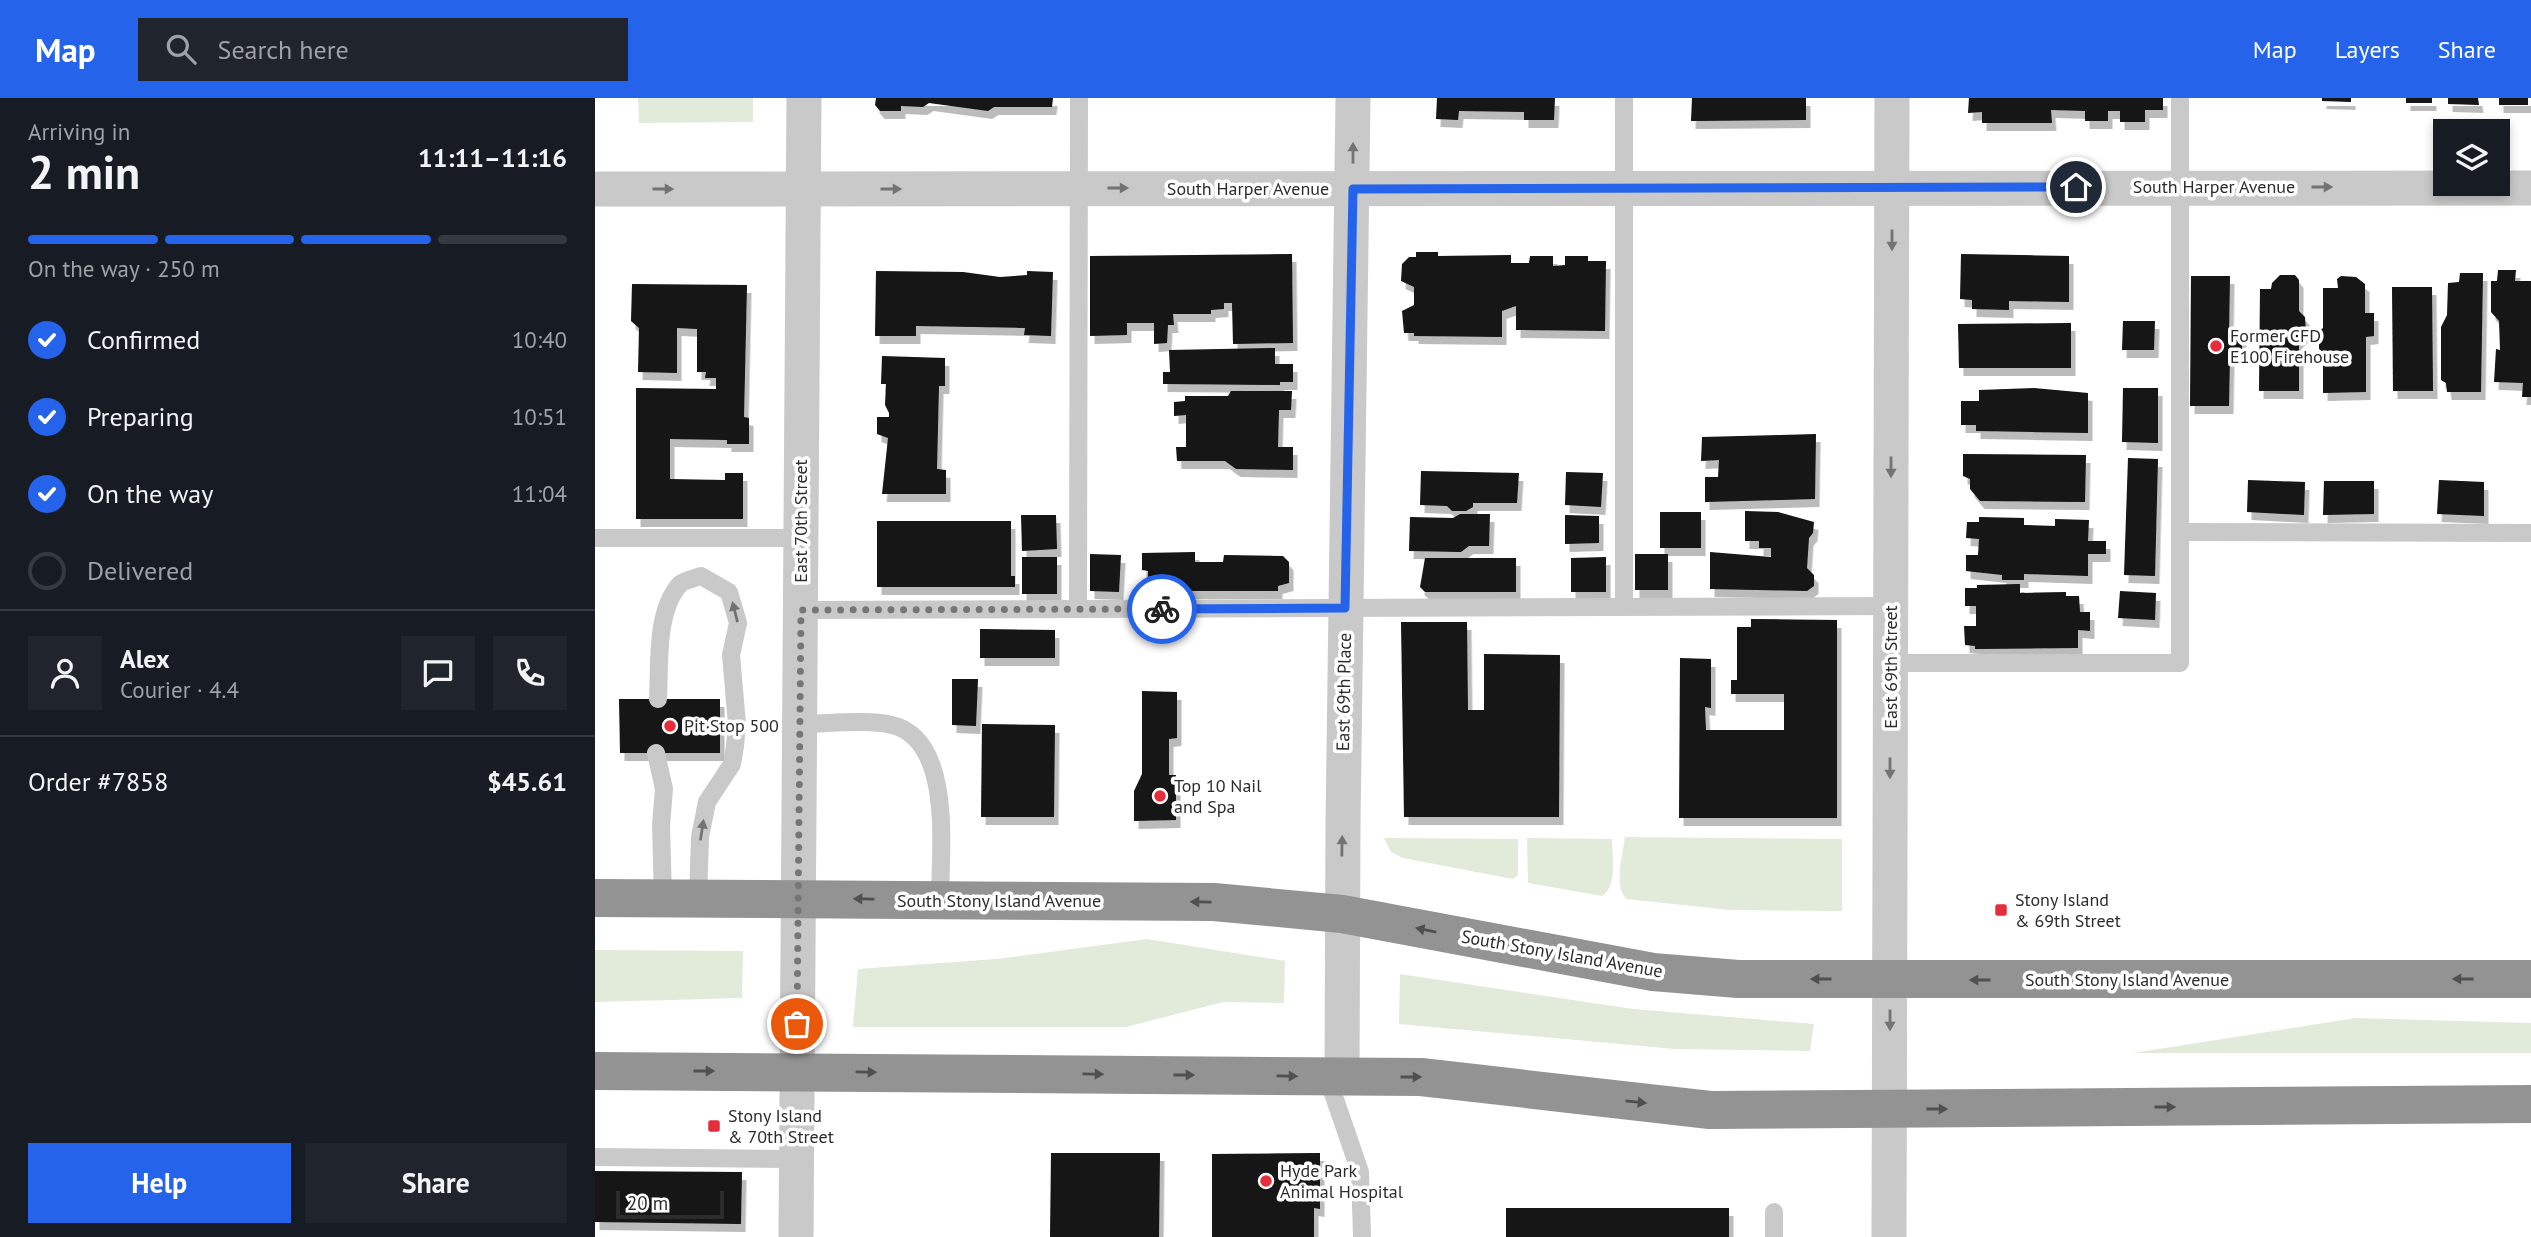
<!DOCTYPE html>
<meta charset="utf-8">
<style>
:root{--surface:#171b24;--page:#20242c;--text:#f1f3f6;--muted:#9ea1a6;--line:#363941;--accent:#2563eb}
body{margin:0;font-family:"PT Sans",sans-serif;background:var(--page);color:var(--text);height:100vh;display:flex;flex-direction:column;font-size:26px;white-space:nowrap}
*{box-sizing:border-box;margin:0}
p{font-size:23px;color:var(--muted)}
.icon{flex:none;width:38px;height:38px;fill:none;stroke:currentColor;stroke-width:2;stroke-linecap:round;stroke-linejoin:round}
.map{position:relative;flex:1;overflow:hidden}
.details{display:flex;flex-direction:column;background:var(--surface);width:595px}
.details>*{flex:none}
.fabs{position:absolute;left:1838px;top:21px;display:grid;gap:14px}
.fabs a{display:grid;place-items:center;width:77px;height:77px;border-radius:0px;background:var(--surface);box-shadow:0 4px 10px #0003;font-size:35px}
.scale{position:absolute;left:21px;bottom:18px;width:108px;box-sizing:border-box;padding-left:7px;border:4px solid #2c2c2c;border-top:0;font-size:19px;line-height:24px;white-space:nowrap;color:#2c2c2c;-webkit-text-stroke:5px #fff;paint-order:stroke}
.pin{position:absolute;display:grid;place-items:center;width:60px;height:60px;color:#fff;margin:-30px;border:4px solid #fff;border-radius:50%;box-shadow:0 2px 7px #0007}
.courier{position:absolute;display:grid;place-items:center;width:70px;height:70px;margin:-35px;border:5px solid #2563eb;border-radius:50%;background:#fff;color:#222;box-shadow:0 2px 9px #0007}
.overview em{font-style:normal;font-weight:800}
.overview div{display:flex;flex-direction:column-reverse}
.overview{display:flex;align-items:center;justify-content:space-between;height:119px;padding:0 28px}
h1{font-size:46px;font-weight:800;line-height:52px}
.bar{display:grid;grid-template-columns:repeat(4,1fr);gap:10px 7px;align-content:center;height:84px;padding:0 28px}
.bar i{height:9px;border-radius:5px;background:var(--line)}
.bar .on{background:var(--accent)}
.bar p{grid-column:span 4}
.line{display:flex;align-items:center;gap:18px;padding:0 28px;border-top:2px solid var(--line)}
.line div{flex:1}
.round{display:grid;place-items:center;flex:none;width:74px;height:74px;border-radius:0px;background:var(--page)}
ol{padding:0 28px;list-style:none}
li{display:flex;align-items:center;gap:21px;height:77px}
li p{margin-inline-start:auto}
li .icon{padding:7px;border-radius:50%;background:var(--accent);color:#fff;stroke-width:4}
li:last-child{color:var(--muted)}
li i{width:38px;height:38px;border:4px solid var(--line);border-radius:50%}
.cta{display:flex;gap:14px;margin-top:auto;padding:14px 28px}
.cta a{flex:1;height:80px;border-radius:0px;background:var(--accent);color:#fff;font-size:28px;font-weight:800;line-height:80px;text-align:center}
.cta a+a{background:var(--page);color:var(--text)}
header{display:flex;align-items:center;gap:42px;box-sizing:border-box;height:98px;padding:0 35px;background:var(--accent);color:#fff}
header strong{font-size:33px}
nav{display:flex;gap:38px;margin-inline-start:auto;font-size:24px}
.search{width:490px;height:63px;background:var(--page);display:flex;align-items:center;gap:18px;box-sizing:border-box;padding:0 24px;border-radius:0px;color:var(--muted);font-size:26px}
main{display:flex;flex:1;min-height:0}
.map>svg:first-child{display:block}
</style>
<header>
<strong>Map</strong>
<div class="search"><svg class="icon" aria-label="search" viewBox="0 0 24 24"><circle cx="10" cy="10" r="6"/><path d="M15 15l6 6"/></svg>Search here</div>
<nav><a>Map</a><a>Layers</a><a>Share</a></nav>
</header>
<main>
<section class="details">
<div class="overview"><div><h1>2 min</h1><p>Arriving in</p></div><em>11:11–11:16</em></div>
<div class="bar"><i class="on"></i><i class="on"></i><i class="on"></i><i></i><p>On the way · 250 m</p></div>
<ol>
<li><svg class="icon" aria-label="check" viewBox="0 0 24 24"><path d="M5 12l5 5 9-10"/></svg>Confirmed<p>10:40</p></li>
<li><svg class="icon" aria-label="check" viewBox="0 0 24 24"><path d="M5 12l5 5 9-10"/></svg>Preparing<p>10:51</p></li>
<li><svg class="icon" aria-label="check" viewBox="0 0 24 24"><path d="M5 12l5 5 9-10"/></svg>On the way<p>11:04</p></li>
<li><i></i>Delivered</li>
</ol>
<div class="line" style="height:126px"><a class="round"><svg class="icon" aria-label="person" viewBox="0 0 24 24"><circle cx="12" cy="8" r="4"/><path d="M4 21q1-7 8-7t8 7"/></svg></a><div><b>Alex</b><p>Courier · 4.4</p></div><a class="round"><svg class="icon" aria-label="chat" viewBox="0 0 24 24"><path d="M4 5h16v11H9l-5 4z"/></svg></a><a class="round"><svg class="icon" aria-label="phone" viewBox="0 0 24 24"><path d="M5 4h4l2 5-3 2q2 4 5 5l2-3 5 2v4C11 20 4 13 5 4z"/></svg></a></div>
<div class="line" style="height:91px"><div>Order #7858</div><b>$45.61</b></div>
<div class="cta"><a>Help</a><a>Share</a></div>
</section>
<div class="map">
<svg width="1936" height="1139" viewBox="0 0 1936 1139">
<defs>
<filter id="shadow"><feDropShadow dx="4.5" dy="8" stdDeviation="0" flood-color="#0004"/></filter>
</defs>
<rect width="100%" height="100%" fill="#fff"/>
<g fill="#e2ead9">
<path d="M 43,0 L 158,0 L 158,24 L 44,25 Z"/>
<path d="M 1030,739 L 1247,741 L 1247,813 L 1134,812 L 1032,801 C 1018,789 1028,756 1030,739 Z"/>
<path d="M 789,740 L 923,741 L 923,777 L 918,781 L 808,760 L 796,754 Z"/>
<path d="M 932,740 L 1017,741 C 1017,757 1023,788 1007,798 L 933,785 Z"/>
<path d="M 552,841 L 690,863 L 689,905 L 628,904 L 531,929 L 258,929 L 263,871 L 402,861 Z"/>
<path d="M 0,852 L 148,853 L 147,900 L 0,904 Z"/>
<path d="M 805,876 L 1038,911 L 1219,926 L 1215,953 L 1080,951 L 804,926 Z"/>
<path d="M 1761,920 L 1936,925 L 1936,955 L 1538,955 Z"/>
</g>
<g fill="#131313" filter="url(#shadow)">
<path d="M 281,0 L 458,0 L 457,9 L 399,9 L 393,13 L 334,5 L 328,9 L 306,8 L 306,13 L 285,13 L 280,7 Z"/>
<path d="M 842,0 L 960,0 L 959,22 L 929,22 L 929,14 L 864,13 L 863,22 L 841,21 Z"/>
<path d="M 1097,0 L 1211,0 L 1211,22 L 1096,23 Z"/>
<path d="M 1374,0 L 1568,0 L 1568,12 L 1550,12 L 1550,24 L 1525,24 L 1525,13 L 1513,13 L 1513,23 L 1490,23 L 1490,13 L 1456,12 L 1457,25 L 1387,25 L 1387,14 L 1373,15 Z"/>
<path d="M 1727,0 L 1756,0 L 1756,4 L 1727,3 Z"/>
<rect x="1811" y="0" width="26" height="5"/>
<path d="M 1853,0 L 1883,0 L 1884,7 L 1853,6 Z"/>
<rect x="1904" y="0" width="29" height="7"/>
<path d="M 821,154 L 843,154 L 843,158 L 916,157 L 916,165 L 934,165 L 935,158 L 958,158 L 958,168 L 970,167 L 970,158 L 993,158 L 993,163 L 1011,163 L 1010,233 L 921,232 L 921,208 L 907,213 L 907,239 L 819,238 L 819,235 L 809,235 L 807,213 L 819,207 L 819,189 L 806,183 L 807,166 L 814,159 L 821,159 Z"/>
<path d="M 697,156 L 698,245 L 638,246 L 637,205 L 629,205 L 629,211 L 616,212 L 616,216 L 578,216 L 579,227 L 573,227 L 572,245 L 559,246 L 559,225 L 532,225 L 532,237 L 495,238 L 495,158 Z"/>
<path d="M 1366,156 L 1474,158 L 1474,204 L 1414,203 L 1414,212 L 1377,211 L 1377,202 L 1365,201 Z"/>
<path d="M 1903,172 L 1921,172 L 1920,183 L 1936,183 L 1936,299 L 1927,299 L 1928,285 L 1899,284 L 1901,251 L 1905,252 L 1904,223 L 1896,214 L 1896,183 L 1902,183 Z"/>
<path d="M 281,173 L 368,174 L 405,179 L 432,177 L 432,173 L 458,174 L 456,238 L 429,237 L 430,230 L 321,228 L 321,238 L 280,238 Z"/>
<path d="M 1865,175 L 1888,175 L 1886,294 L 1852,294 L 1851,285 L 1846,282 L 1846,229 L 1852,217 L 1853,185 L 1864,184 Z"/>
<path d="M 1685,177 L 1700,177 L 1704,182 L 1704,213 L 1710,219 L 1711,235 L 1704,241 L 1704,293 L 1664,293 L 1665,191 L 1676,191 L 1677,185 Z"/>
<path d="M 1596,178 L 1635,178 L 1634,238 L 1647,238 L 1647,258 L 1635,258 L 1634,308 L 1595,308 Z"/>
<path d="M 1746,178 L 1761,179 L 1770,186 L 1770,215 L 1779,215 L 1779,238 L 1771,239 L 1771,294 L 1728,295 L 1728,254 L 1724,251 L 1724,233 L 1728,230 L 1728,190 L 1743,190 L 1742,181 Z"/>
<path d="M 37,186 L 152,187 L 149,319 L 154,320 L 154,346 L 132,346 L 132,342 L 75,341 L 75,381 L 130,382 L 130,375 L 148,375 L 148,421 L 41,421 L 41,290 L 121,291 L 121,280 L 110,280 L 111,274 L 102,274 L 102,231 L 82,230 L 82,275 L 43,274 L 44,230 L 36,223 Z"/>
<path d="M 1797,189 L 1837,189 L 1838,293 L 1798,293 Z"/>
<path d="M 1528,223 L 1560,223 L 1559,252 L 1527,252 Z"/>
<path d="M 1476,225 L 1476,270 L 1364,270 L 1363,226 Z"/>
<path d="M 680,250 L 680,266 L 698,266 L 698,284 L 685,284 L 685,287 L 568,286 L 568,274 L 575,274 L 574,252 Z"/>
<path d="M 287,258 L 350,260 L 350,288 L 344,288 L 342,371 L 351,372 L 351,396 L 287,396 L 293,340 L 282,336 L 282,319 L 294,319 L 294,315 L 290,307 L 291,286 L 286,286 Z"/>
<path d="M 1439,290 L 1493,295 L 1493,335 L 1381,333 L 1381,327 L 1366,327 L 1366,303 L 1384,303 L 1384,292 Z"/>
<path d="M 1528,290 L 1563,290 L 1563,345 L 1527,344 Z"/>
<path d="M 636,293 L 697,293 L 696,312 L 684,312 L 683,349 L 698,349 L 698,372 L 641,371 L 630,363 L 582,363 L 581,349 L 591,349 L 591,317 L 579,318 L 579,304 L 590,303 L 590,298 L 633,298 Z"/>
<path d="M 1221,336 L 1220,401 L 1110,404 L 1110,379 L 1123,379 L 1124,362 L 1106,363 L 1107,339 Z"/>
<path d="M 1368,356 L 1491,357 L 1490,404 L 1385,403 L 1375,391 L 1375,381 L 1368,378 Z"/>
<path d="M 1533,360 L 1563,361 L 1560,478 L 1529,477 Z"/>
<path d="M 826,373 L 924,375 L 922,405 L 878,405 L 878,409 L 871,413 L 857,413 L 852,408 L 825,407 Z"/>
<path d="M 971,374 L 1008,375 L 1006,409 L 970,407 Z"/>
<path d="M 1653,382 L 1710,384 L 1709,417 L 1652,414 Z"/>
<path d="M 1844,382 L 1889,384 L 1889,418 L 1842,416 Z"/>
<path d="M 1729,383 L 1779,383 L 1779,416 L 1728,417 Z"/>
<path d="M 1150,413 L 1183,414 L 1219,424 L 1218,435 L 1214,440 L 1212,470 L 1219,477 L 1219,488 L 1212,493 L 1115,491 L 1115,454 L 1176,459 L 1176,450 L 1164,450 L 1164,443 L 1150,443 Z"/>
<rect x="1065" y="414" width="41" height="36"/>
<path d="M 865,416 L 895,416 L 894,448 L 874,448 L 866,454 L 814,453 L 815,419 L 858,420 Z"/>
<path d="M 426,417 L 461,417 L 462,451 L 427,453 Z"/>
<path d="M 970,417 L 1004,418 L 1004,445 L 970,446 Z"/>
<path d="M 1384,419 L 1429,420 L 1429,427 L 1460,428 L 1460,421 L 1494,422 L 1493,443 L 1511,443 L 1511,456 L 1493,456 L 1493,478 L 1429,476 L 1429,482 L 1407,482 L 1407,477 L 1371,473 L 1371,457 L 1383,457 L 1384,441 L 1371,440 L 1372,424 L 1384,424 Z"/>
<path d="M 282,423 L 416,423 L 416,478 L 420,478 L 420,489 L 282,489 Z"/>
<path d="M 600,454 L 600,464 L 628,464 L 629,457 L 688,458 L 694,464 L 694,485 L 683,488 L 683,493 L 553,493 L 553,473 L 547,472 L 547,455 Z"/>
<path d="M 495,456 L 526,457 L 524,494 L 495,493 Z"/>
<rect x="1040" y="456" width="33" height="36"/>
<rect x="427" y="459" width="35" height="37"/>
<path d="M 1011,459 L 1011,494 L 976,494 L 976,460 Z"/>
<path d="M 830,460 L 921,460 L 921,494 L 830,494 L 825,489 Z"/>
<path d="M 1425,486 L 1425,495 L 1471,494 L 1471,498 L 1484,498 L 1485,514 L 1495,514 L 1495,533 L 1483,532 L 1483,550 L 1380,551 L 1380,548 L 1370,547 L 1369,528 L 1381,528 L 1381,508 L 1370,508 L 1370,490 L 1382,490 L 1382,487 Z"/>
<path d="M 1525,493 L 1561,495 L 1560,522 L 1523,520 Z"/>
<path d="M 1156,521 L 1242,522 L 1242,720 L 1084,720 L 1085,560 L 1116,561 L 1116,610 L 1110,609 L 1111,632 L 1189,632 L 1189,596 L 1136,596 L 1136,582 L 1142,582 L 1142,529 L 1156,529 Z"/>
<path d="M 806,524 L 872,524 L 873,612 L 889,612 L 889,556 L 965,557 L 964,719 L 809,719 Z"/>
<path d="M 385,531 L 460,532 L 460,560 L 385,560 Z"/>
<path d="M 357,581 L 383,581 L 381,628 L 357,627 Z"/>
<path d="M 547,593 L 582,594 L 582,640 L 574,641 L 574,677 L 581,677 L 581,722 L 539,723 L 539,693 L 547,676 Z"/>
<path d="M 24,601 L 125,601 L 125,655 L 25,655 Z"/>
<path d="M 387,626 L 460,627 L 459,719 L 386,719 Z"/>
<path d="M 456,1055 L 565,1055 L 564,1139 L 455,1139 Z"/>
<path d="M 725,1055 L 725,1111 L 719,1110 L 719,1139 L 617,1139 L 617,1056 Z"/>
<path d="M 0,1073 L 147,1074 L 146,1126 L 0,1124 Z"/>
<rect x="911" y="1110" width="223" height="29"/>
</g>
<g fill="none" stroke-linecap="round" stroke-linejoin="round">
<g stroke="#c9c9c9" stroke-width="18">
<path d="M 1029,0 L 1029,509"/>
<path d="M 1585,434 L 1936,435"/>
<path d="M 0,440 L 206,440"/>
<path d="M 483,511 L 484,0"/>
<path d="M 206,512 L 1296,508"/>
<path d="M 1295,565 L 1585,565 L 1585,0"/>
<path d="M 63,601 C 65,567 60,514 85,486 C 90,482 100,480 106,478 L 134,494 L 143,525 L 136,557 L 142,626 L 140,648 L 137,666 L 112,704 L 105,739 L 103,800"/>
<path d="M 205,626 C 232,626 271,621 297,627 C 359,642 345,754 345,802"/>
<path d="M 61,655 L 69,691 L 66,727 L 68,801"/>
<path d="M 732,978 L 765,1074 L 767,1139"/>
<path d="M 0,1059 L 200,1061"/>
<path d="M 1179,1139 L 1179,1114"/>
</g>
<g stroke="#c9c9c9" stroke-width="35">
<path d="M 0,91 L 1936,90"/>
<path d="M 747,978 L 748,725 L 758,0"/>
<path d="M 201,1139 L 209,0"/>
<path d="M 1294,1139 L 1297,0"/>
</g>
<g stroke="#939393" stroke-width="38">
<path d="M 0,800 L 619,804 L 747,816 L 1058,874 L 1143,881 L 1936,881"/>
<path d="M 0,973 L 826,979 L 1115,1012 L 1936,1006"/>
</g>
</g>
<defs><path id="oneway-solid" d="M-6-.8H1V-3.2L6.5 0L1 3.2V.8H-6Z" transform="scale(1.75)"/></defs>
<g fill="#737373">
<use href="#oneway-solid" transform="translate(758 55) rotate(-90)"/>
<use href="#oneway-solid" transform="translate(1727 89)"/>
<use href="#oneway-solid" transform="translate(523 90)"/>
<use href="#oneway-solid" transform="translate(68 91)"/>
<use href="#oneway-solid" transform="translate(296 91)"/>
<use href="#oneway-solid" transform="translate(1297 142) rotate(90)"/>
<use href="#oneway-solid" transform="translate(1296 369) rotate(90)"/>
<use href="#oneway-solid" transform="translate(140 514) rotate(-104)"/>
<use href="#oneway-solid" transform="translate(1295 670) rotate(90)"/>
<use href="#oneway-solid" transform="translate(107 732) rotate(-81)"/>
<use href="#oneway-solid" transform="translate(747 748) rotate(-89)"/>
<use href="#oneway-solid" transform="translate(1295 922) rotate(90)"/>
</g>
<g fill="#505050">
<use href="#oneway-solid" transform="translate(269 801) rotate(-179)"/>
<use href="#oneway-solid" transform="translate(606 804) rotate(-179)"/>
<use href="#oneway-solid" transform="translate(831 832) rotate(-169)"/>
<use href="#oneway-solid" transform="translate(1226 881) rotate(-180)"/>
<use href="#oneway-solid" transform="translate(1868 881) rotate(180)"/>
<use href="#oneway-solid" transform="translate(1385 882) rotate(-180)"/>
<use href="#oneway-solid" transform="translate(109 973)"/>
<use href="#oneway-solid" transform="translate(271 974) rotate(1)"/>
<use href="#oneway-solid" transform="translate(498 976) rotate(1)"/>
<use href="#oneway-solid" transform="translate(589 977)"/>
<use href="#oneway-solid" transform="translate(692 978) rotate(1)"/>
<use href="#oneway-solid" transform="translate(816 979)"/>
<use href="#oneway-solid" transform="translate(1041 1004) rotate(6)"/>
<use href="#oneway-solid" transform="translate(1570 1009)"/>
<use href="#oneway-solid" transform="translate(1342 1011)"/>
</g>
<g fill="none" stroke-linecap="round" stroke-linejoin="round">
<path stroke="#767676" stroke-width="7" stroke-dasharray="0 12.6" d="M 202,926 L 206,512 L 567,511"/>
<path stroke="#2563eb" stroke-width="9" d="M 567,511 L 750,510 L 758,91 L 1481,89"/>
</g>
<g fill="#e52d3c" stroke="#fff" stroke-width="2.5">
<circle cx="1621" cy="248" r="7"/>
<circle cx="75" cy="628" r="7"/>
<circle cx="565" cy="698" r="7"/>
<rect x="1399" y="805" width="14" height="14" rx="3.5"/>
<rect x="112" y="1021" width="14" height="14" rx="3.5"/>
<circle cx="671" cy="1083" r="7"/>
</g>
<g text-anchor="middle" stroke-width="7" stroke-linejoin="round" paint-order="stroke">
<g font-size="18" fill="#2c2c2c" stroke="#fff">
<text x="1619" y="95">South Harper Avenue</text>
<text x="653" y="97">South Harper Avenue</text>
<text transform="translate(206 423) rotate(-90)" y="6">East 70th Street</text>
<text transform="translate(1296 569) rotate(-90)" y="6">East 69th Street</text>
<text transform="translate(749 594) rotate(-89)" y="6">East 69th Place</text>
<text x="404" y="809">South Stony Island Avenue</text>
<text transform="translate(967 856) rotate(10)" y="6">South Stony Island Avenue</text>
<text x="1532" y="888">South Stony Island Avenue</text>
</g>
<g font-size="18" fill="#2c2c2c" stroke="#fff" text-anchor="start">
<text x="1635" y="244">Former CFD<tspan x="1635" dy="21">E100 Firehouse</tspan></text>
<text x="89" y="634">Pit Stop 500</text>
<text x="579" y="694">Top 10 Nail<tspan x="579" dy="21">and Spa</tspan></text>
<text x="1420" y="808">Stony Island<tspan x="1420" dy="21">&amp; 69th Street</tspan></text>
<text x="133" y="1024">Stony Island<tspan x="133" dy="21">&amp; 70th Street</tspan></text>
<text x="685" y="1079">Hyde Park<tspan x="685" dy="21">Animal Hospital</tspan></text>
</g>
</g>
</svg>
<div class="fabs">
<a><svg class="icon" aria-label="layers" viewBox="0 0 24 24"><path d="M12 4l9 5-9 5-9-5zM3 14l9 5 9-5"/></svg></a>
</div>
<div class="scale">20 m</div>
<div class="pin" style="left:202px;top:926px;background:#ea580c"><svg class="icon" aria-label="bag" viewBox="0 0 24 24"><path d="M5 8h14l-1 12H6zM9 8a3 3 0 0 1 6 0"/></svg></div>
<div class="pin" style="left:1481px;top:89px;background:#1f2937"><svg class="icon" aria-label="home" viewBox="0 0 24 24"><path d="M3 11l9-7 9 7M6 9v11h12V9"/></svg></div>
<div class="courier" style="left:567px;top:511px"><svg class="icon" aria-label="bike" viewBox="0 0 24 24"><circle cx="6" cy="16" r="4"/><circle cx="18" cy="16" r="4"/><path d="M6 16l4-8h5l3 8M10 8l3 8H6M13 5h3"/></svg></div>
</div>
</main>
